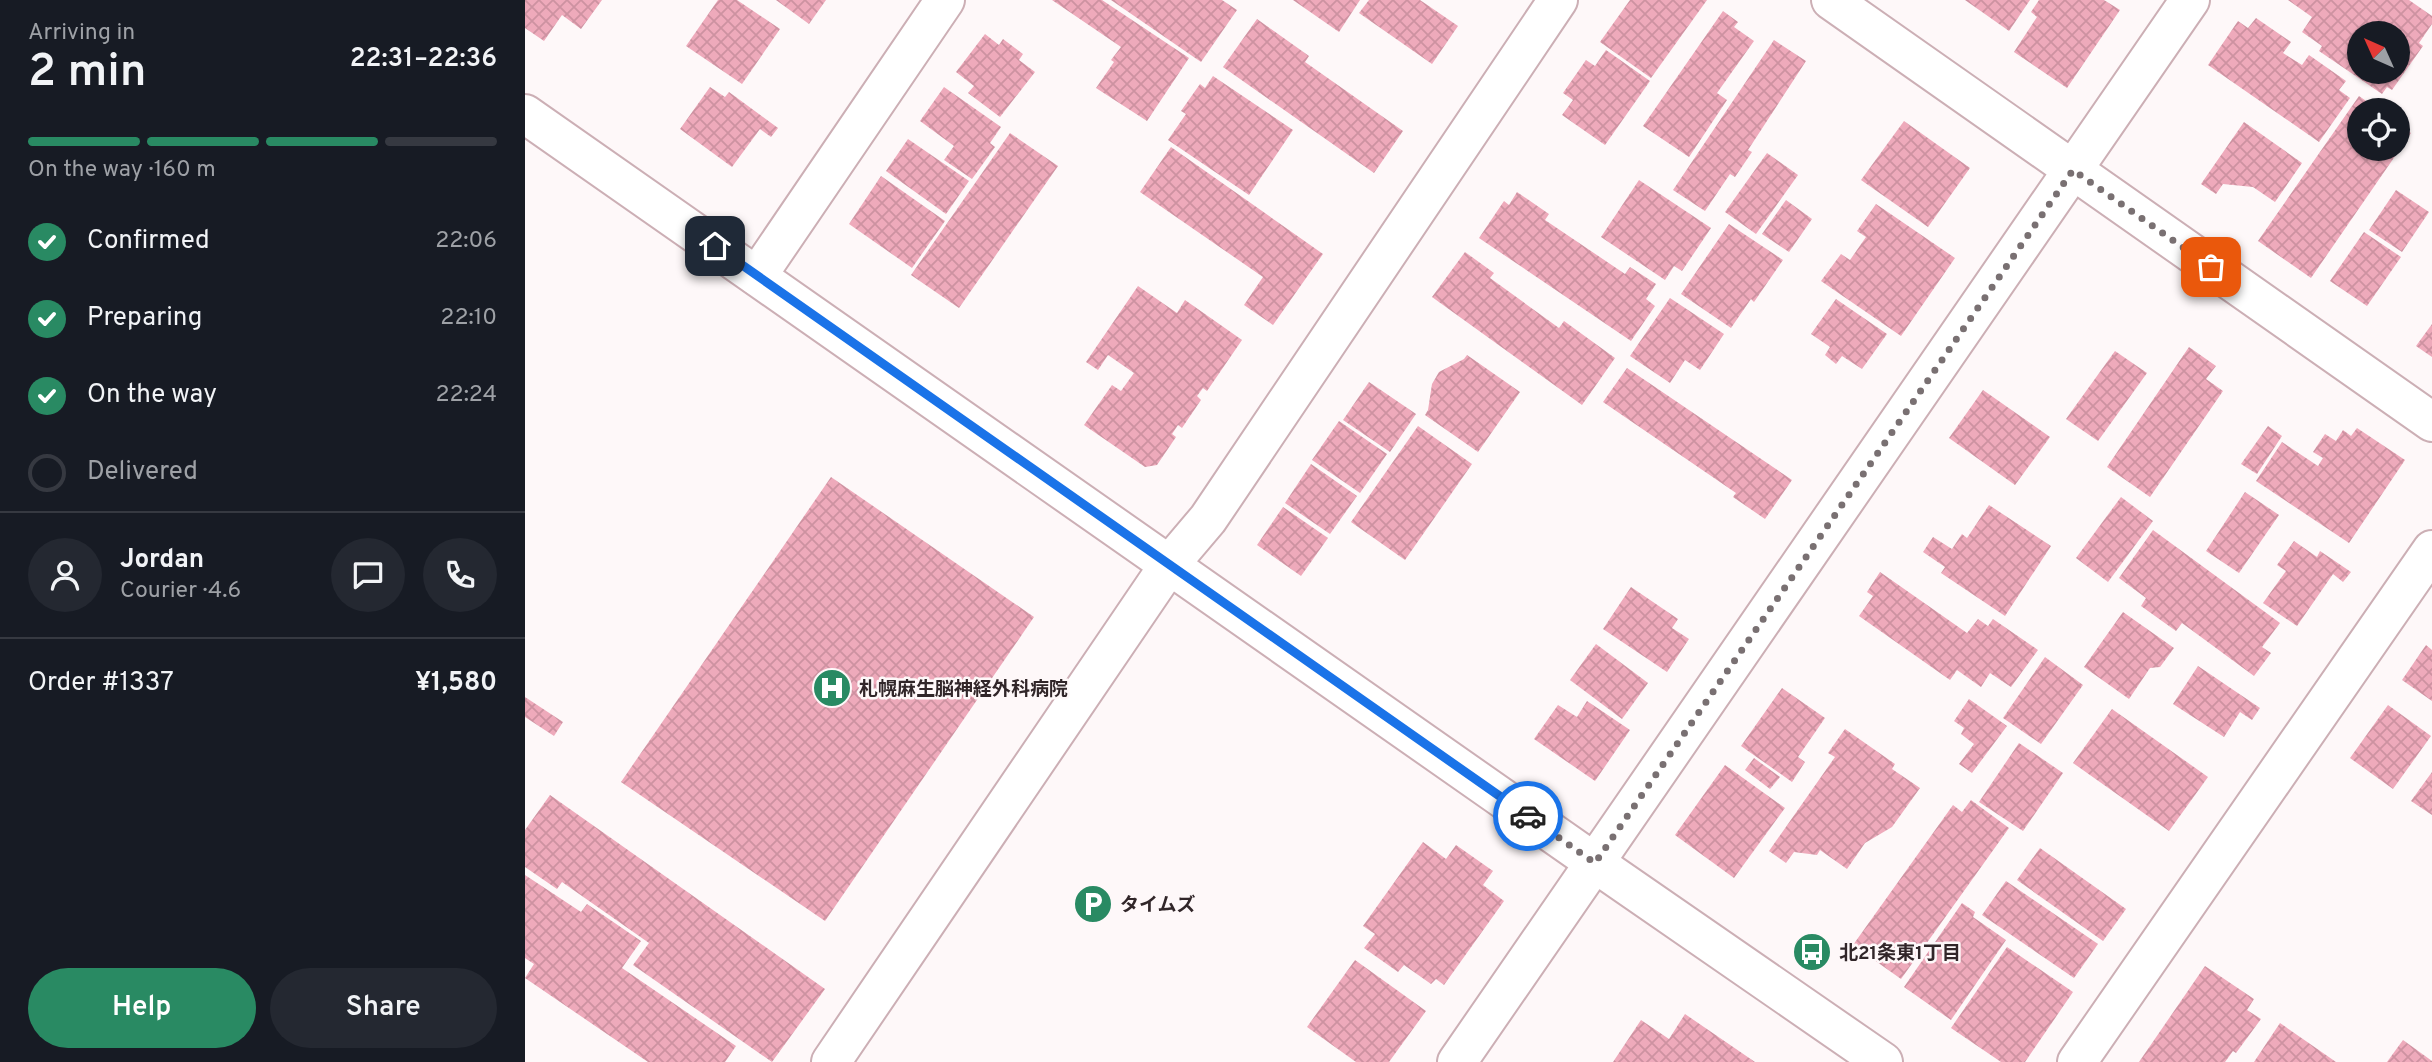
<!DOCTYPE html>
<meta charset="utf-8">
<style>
:root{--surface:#171b24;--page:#242831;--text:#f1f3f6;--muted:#9ea1a6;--line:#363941;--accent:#298a63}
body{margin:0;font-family:Overpass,"Noto Sans JP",sans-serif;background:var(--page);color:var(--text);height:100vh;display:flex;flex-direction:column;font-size:26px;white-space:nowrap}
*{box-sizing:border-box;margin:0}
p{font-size:23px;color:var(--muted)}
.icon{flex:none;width:38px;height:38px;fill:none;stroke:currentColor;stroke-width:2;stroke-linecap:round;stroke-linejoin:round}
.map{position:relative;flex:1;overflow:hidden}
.drawer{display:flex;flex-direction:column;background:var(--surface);width:525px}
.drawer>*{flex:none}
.needle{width:46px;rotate:315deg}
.fabs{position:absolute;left:1822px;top:21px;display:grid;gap:14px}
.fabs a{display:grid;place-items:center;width:63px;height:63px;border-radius:50%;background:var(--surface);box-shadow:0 2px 5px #0004;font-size:35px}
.pin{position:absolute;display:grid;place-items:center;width:60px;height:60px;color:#fff;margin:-30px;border-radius:14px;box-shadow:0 4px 10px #0006}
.courier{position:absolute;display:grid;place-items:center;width:70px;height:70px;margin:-35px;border:5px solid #1a73e8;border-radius:50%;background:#fff;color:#222;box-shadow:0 2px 9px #0007}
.head em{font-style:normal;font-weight:600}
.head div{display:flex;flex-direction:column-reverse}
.head{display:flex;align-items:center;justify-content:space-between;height:119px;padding:0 28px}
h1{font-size:46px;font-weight:600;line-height:52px}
.bar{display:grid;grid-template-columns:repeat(4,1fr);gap:10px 7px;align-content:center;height:84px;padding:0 28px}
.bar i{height:9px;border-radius:5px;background:var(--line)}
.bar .on{background:var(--accent)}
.bar p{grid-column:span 4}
.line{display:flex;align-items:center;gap:18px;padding:0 28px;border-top:2px solid var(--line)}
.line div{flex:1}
.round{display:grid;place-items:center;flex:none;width:74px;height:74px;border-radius:37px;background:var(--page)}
ol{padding:0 28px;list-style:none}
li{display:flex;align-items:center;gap:21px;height:77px}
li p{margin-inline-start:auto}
li .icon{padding:7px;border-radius:50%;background:var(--accent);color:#fff;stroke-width:4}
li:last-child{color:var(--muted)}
li i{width:38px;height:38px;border:4px solid var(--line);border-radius:50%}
.cta{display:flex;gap:14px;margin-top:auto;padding:14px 28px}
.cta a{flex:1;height:80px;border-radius:42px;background:var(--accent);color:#fff;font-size:28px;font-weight:600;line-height:80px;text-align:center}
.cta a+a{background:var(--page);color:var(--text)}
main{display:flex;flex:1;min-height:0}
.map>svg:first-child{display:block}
</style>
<main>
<section class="drawer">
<div class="head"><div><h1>2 min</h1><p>Arriving in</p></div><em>22:31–22:36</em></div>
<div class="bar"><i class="on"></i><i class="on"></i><i class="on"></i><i></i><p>On the way · 160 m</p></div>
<ol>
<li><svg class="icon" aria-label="check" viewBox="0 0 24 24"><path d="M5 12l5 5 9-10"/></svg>Confirmed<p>22:06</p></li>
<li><svg class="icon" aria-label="check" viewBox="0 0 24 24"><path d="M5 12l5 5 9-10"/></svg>Preparing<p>22:10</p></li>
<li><svg class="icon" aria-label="check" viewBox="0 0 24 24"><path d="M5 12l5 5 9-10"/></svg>On the way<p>22:24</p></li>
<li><i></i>Delivered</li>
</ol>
<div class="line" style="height:126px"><a class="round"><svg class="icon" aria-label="person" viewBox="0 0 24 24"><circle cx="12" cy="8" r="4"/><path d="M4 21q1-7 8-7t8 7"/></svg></a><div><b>Jordan</b><p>Courier · 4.6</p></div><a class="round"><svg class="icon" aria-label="chat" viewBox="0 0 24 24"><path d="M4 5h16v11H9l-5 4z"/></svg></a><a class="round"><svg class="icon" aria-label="phone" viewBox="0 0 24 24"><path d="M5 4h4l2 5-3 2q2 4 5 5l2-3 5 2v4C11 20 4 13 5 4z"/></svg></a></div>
<div class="line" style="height:91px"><div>Order #1337</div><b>¥1,580</b></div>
<div class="cta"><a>Help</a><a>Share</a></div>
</section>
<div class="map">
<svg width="1907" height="1062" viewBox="0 0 1907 1062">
<defs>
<pattern id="building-cross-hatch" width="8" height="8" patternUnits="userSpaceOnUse" patternTransform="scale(1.75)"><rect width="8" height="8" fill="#eab"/><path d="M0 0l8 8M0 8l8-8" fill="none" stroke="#cd92a1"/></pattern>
</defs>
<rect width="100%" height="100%" fill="#fef8f9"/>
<g fill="url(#building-cross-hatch)" fill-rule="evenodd">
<path d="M 0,0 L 77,0 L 56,29 L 37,15 L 19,41 L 0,28 Z"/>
<path d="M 193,0 L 212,0 L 255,29 L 217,84 L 161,46 Z"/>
<path d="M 251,0 L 301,0 L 284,24 Z"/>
<path d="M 527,0 L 577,0 L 664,58 L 622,121 L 571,88 L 589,62 L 586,60 L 596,47 Z"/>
<path d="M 586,0 L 697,0 L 712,10 L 676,62 Z"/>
<path d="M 768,0 L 835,0 L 814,32 Z"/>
<path d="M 844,0 L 895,0 L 933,26 L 907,64 L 834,13 Z"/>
<path d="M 1105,0 L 1182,0 L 1126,78 L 1075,42 Z"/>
<path d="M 1440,0 L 1505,0 L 1484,31 Z"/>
<path d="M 1514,0 L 1579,0 L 1595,10 L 1542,88 L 1489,52 L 1512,17 L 1506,12 Z"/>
<path d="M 1763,0 L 1884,0 L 1907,16 L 1907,24 L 1894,43 L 1898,46 L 1867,90 L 1862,87 L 1857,94 L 1794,51 L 1797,46 L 1777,32 L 1787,17 ZM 1834,33 L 1872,33 L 1872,72 L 1834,72 Z"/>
<path d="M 1198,11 L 1213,22 L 1209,27 L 1229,41 L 1192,93 L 1202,100 L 1164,157 L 1118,126 Z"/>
<path d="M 1731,18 L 1766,42 L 1758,53 L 1777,65 L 1784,55 L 1821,81 L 1814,90 L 1825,98 L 1794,142 L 1683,65 L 1713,21 L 1723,28 Z"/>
<path d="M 732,19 L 784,56 L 780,62 L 878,131 L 849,173 L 698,67 Z"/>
<path d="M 460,34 L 474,45 L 478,39 L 498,54 L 494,60 L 510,72 L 475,117 L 443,93 L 449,86 L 431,72 Z"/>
<path d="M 1249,40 L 1281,61 L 1223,150 L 1227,152 L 1210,177 L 1205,174 L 1180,211 L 1148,190 Z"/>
<path d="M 1081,50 L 1125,81 L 1080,145 L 1037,115 L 1048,100 L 1038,93 L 1061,60 L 1070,66 Z"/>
<path d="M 688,76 L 768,130 L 724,195 L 643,140 L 661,114 L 656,111 L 675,84 L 680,88 Z"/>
<path d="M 185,87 L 200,97 L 204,92 L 253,128 L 246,137 L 235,129 L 207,167 L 155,129 Z"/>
<path d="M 419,87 L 476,127 L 465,143 L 470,147 L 447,179 L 419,160 L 429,146 L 395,121 Z"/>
<path d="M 1834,96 L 1854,110 L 1834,110 L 1834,149 L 1872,149 L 1872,123 L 1886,133 L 1786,278 L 1733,241 Z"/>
<path d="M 1379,121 L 1445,168 L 1403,227 L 1336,180 Z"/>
<path d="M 1719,122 L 1777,163 L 1750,202 L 1728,187 L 1698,184 L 1691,194 L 1676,184 Z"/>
<path d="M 485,133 L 533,166 L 434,308 L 386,275 Z"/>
<path d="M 383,139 L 444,181 L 421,214 L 361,171 Z"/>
<path d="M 646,147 L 798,254 L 748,325 L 719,305 L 738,277 L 615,192 Z"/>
<path d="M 1242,153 L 1273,175 L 1231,234 L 1200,212 Z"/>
<path d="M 356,176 L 420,221 L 387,268 L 324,224 Z"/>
<path d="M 1114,180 L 1186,228 L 1157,271 L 1149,266 L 1140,280 L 1076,237 Z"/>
<path d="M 1871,190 L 1904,212 L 1877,252 L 1844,230 Z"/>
<path d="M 992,192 L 1024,214 L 1020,220 L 1100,274 L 1105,267 L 1131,284 L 1121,299 L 1130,306 L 1106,341 L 954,238 L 979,201 L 984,205 Z"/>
<path d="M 1261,200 L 1287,219 L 1264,252 L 1237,234 Z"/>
<path d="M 1351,204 L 1430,258 L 1376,336 L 1296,281 L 1316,254 L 1325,260 L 1341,237 L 1332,231 Z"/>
<path d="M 1204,224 L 1258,260 L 1229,302 L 1226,299 L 1206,328 L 1156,294 Z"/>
<path d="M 1839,232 L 1876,257 L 1842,306 L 1805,281 Z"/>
<path d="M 940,252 L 969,273 L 965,278 L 1034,328 L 1039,321 L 1090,358 L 1057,405 L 907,297 Z"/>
<path d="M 613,286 L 652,313 L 660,300 L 717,340 L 682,391 L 678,388 L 672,396 L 676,400 L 657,428 L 653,425 L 647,434 L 651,437 L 632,465 L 620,467 L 559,425 L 587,385 L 596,391 L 609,373 L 583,355 L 573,370 L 561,362 Z"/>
<path d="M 1145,298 L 1199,334 L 1175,370 L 1160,360 L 1145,383 L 1105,356 Z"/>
<path d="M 1311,299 L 1362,334 L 1337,369 L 1317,356 L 1311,364 L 1300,355 L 1305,347 L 1286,334 Z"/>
<path d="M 1907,324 L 1907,357 L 1891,346 Z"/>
<path d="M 1664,347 L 1691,366 L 1681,379 L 1698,391 L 1625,497 L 1582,467 Z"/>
<path d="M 1590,351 L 1622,373 L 1573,441 L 1541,419 Z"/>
<path d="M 942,355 L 995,392 L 953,452 L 900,415 L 903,410 L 907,384 L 914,372 L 939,359 Z"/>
<path d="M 1102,368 L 1267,480 L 1240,519 L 1208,497 L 1211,493 L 1078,402 Z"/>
<path d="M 844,382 L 891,414 L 865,452 L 818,420 Z"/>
<path d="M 1458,390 L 1525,437 L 1490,485 L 1424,438 Z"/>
<path d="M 814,421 L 862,454 L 835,493 L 787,460 Z"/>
<path d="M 893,426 L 947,464 L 880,560 L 826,522 Z"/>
<path d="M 1743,426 L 1757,436 L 1732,474 L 1716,464 Z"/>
<path d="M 1832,428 L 1880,460 L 1824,543 L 1731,481 L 1757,442 L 1793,466 L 1798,458 L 1788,452 L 1800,434 L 1811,441 L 1818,430 L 1826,436 Z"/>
<path d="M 786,464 L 832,496 L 805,534 L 760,503 Z"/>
<path d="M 306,477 L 509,617 L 300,921 L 96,782 Z"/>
<path d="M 1720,492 L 1754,515 L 1714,573 L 1681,551 Z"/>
<path d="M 1596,497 L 1628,521 L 1583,582 L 1551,558 Z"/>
<path d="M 1464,505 L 1526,546 L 1480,616 L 1416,573 L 1420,567 L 1398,552 L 1408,537 L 1427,549 L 1437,534 L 1442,538 Z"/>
<path d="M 758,507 L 803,538 L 776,576 L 732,545 Z"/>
<path d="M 1628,530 L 1755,623 L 1737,647 L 1746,653 L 1729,676 L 1657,623 L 1651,631 L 1616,606 L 1621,598 L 1594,578 Z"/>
<path d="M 1769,541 L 1792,557 L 1795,551 L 1826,572 L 1818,582 L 1808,574 L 1772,626 L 1738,603 L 1761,571 L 1752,565 Z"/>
<path d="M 1355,572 L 1442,633 L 1453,619 L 1463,626 L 1468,619 L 1513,650 L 1486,687 L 1465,673 L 1456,687 L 1432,670 L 1425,680 L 1334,616 L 1348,596 L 1342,592 Z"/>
<path d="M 1106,587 L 1153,619 L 1147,628 L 1164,639 L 1142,672 L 1078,629 Z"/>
<path d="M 1598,612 L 1649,648 L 1635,667 L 1625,668 L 1604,699 L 1559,667 Z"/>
<path d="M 1071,644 L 1123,683 L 1097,719 L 1045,680 Z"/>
<path d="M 1901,645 L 1907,650 L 1907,701 L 1877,680 Z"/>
<path d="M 1520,657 L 1558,685 L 1516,744 L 1478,718 Z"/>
<path d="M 1673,666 L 1735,708 L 1727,720 L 1715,712 L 1699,737 L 1648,704 Z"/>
<path d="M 1257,688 L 1300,718 L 1273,757 L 1280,762 L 1267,782 L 1216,746 Z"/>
<path d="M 0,697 L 38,722 L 29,736 L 0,717 Z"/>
<path d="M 1444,699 L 1482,726 L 1447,773 L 1434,764 L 1449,744 L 1436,734 L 1439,728 L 1429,721 Z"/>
<path d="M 1062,701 L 1105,730 L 1070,781 L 1009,739 L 1033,705 L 1052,717 Z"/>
<path d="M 1863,705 L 1906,736 L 1868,789 L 1825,758 Z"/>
<path d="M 1587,709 L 1683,777 L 1644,831 L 1548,763 Z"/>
<path d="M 1320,729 L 1370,764 L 1367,769 L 1395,788 L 1367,827 L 1340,843 L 1322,869 L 1295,850 L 1292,855 L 1269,852 L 1261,863 L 1244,851 L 1310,757 L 1303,753 Z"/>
<path d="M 1494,743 L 1538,773 L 1498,831 L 1454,802 Z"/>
<path d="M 1229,758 L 1255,777 L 1245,789 L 1220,770 Z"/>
<path d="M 1200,765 L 1260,808 L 1209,878 L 1150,835 Z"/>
<path d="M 1907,772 L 1907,815 L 1886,801 Z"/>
<path d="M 25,795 L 300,989 L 247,1062 L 108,965 L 124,943 L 37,882 L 32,889 L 0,867 L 0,830 Z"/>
<path d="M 1446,800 L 1484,828 L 1376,979 L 1328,945 L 1428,805 L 1437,812 Z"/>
<path d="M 898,842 L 921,859 L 931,845 L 968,871 L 958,885 L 979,901 L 919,985 L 911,979 L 906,984 L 879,965 L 873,972 L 839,948 L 850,934 L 838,926 Z"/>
<path d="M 1515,848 L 1601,909 L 1578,941 L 1492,880 Z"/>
<path d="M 0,875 L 56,912 L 62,904 L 116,941 L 97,968 L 211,1046 L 200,1062 L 123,1062 L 0,978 L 9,964 L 0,958 Z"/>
<path d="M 1481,881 L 1573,944 L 1549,978 L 1457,915 Z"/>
<path d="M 1437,903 L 1450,912 L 1448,917 L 1481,940 L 1426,1020 L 1379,987 Z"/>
<path d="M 1482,947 L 1548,992 L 1500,1062 L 1476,1062 L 1426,1028 Z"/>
<path d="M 830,960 L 901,1011 L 864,1062 L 831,1062 L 782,1027 Z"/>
<path d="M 1680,966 L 1729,999 L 1722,1010 L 1736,1019 L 1711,1053 L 1708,1051 L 1700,1062 L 1614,1062 Z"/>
<path d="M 1160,1014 L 1230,1062 L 1088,1062 L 1116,1020 L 1144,1039 Z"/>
<path d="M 1755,1023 L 1811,1062 L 1729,1062 Z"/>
<path d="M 1878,1040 L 1907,1061 L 1907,1062 L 1862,1062 Z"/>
</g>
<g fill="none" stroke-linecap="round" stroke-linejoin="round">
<defs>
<g id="street">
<path d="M 232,276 L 420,0"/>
<path d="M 306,1062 L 644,565 L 683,519 L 1033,0"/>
<path d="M 932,1062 L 1665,0"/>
<path d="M 1552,1062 L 1907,550"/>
</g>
<g id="secondary">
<path d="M 1306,0 L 1907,422"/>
<path d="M 0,114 L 1070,863 L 1358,1062"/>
</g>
</defs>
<use href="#street" stroke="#ccafb5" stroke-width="42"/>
<use href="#secondary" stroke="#ccafb5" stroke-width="42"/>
<use href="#street" stroke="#fff" stroke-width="38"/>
<use href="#secondary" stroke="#fff" stroke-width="38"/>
</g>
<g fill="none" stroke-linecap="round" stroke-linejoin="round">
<path stroke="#797072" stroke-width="7" stroke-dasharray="0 12.6" d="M 1003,816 L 1070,863 L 1548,170 L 1686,267"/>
<path stroke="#1a73e8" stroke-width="9" d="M 190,246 L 1003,816"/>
</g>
<defs>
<symbol id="hospital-disc" viewBox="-11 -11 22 22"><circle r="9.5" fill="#298a63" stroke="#fef8f9"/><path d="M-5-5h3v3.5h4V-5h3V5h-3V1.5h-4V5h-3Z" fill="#fff"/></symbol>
<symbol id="parking-disc" viewBox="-11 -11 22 22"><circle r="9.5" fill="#298a63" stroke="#fef8f9"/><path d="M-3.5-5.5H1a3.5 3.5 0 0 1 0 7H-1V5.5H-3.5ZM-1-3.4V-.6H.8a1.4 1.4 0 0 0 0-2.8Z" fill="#fff"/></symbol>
<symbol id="bus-disc" viewBox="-11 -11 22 22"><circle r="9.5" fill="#298a63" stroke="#fef8f9"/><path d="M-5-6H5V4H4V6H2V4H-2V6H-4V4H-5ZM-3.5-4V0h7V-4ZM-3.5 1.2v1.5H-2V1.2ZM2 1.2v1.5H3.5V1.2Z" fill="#fff"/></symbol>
</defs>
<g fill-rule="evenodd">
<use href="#hospital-disc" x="285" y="666" width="44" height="44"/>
<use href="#parking-disc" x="546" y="882" width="44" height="44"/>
<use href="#bus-disc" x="1265" y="930" width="44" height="44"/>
</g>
<g text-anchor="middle" stroke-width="5" stroke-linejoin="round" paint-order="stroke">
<g font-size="19" font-weight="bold" fill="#312629" stroke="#fef8f9" text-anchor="start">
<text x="334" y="695">札幌麻生脳神経外科病院</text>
<text x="595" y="911">タイムズ</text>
<text x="1314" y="959">北21条東1丁目</text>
</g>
</g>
</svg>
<div class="fabs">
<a><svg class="needle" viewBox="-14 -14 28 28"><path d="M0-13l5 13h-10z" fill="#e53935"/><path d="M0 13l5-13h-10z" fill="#9ea1a6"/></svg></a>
<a><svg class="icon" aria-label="locate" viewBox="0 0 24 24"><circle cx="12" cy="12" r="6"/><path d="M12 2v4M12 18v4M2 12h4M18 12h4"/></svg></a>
</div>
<div class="pin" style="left:1686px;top:267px;background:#ea580c"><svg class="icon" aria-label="bag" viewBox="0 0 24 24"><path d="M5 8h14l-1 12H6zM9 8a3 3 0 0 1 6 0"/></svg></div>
<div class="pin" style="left:190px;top:246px;background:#1f2937"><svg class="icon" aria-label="home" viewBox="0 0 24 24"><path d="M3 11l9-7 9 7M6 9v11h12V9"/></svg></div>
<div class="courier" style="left:1003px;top:816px"><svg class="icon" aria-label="car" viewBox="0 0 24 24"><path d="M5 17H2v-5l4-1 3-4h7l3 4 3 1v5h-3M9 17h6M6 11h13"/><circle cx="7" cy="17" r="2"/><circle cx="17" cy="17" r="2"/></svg></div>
</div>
</main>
